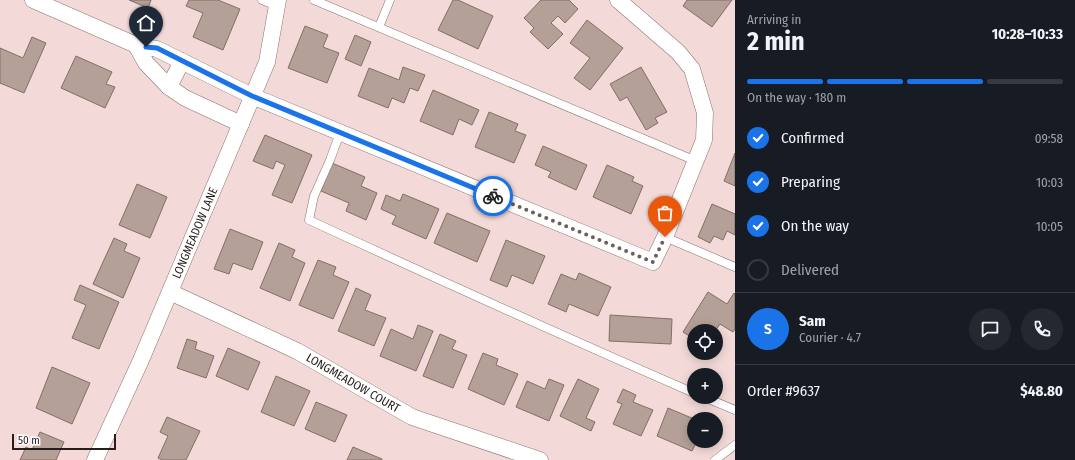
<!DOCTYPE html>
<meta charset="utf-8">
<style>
:root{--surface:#171b24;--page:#242831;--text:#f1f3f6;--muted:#9ea1a6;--line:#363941;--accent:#1a73e8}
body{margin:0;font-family:"Fira Sans Condensed",sans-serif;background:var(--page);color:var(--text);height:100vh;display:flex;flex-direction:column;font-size:15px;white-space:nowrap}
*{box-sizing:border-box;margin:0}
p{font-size:13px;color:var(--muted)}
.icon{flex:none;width:22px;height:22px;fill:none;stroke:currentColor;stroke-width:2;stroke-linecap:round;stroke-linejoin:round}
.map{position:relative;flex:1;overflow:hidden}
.details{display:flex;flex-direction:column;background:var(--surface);width:340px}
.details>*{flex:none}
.fabs{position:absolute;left:687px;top:324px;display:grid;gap:8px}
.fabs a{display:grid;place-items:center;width:36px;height:36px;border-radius:50%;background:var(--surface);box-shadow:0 2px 10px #0003;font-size:20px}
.scale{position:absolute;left:12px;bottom:10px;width:104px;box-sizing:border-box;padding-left:4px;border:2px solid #261d1c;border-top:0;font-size:11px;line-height:14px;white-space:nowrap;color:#261d1c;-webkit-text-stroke:3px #fff;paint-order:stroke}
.pin{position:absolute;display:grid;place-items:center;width:34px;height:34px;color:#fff;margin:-41px -17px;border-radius:50% 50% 50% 0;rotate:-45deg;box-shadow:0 0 4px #0007}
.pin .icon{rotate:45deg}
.courier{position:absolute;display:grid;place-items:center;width:40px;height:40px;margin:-20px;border:3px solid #1a73e8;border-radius:50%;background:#fff;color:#222;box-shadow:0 1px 5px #0007}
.summary em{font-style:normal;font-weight:700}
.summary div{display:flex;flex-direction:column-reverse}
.summary{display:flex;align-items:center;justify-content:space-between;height:68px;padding:0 12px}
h1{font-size:26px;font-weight:700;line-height:30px}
.bar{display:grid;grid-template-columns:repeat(4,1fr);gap:6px 4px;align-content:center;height:48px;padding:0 12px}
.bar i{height:5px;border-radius:3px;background:var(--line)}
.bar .on{background:var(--accent)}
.bar p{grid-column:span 4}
.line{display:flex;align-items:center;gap:10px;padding:0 12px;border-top:1px solid var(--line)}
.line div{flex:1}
.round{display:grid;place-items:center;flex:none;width:42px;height:42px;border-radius:21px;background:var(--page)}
ol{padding:0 12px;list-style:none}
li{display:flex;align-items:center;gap:12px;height:44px}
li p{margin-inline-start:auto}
li .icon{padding:4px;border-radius:50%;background:var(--accent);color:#fff;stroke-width:4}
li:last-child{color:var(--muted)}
li i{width:22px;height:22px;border:2px solid var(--line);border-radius:50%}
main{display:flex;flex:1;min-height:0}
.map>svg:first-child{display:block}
</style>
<main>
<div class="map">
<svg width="735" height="460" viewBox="0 0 735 460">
<rect width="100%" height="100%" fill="#f3dad8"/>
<g fill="#b4a096" stroke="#826f66">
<path d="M 129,0 L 151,0 L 148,8 Z"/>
<path d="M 189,0 L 218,0 L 240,9 L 223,50 L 193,37 L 203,13 L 186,6 Z"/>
<path d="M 453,0 L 458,0 L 493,16 L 478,49 L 438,30 Z"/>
<path d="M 541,0 L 569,0 L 578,9 L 565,23 L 558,16 L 551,23 L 563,34 L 548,49 L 530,32 L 534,28 L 524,18 Z"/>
<path d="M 687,0 L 732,0 L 712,27 L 683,6 Z"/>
<path d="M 587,20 L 623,48 L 590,90 L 574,78 L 590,58 L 570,43 Z"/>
<path d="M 305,26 L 328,35 L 323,47 L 339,53 L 327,83 L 288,68 Z"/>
<path d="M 355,35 L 371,42 L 361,66 L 345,59 Z"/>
<path d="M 32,37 L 46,43 L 24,93 L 0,83 L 0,48 L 23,58 Z"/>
<path d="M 76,56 L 112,72 L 106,84 L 115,87 L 105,108 L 61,88 Z"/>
<path d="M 403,67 L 425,75 L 418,91 L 410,88 L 404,103 L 392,98 L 388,108 L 358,96 L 369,68 L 399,80 Z"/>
<path d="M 641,67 L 667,112 L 655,118 L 658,123 L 646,130 L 627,97 L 620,101 L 610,84 Z"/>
<path d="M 433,90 L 479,110 L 472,125 L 459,119 L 453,135 L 420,121 Z"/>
<path d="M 489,112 L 518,124 L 515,131 L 526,135 L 514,163 L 475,147 Z"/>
<path d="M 265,135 L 312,155 L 292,203 L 272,195 L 285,165 L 276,161 L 273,169 L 253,161 Z"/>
<path d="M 543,146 L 587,165 L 576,190 L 548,177 L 551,172 L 535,165 Z"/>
<path d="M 735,153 L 735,186 L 724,181 Z"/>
<path d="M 332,163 L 365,177 L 361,186 L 377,193 L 366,220 L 346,211 L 349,203 L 321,191 Z"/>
<path d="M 607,165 L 634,177 L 632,181 L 643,186 L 631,214 L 593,197 Z"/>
<path d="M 137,184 L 167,197 L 150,238 L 119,225 Z"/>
<path d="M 403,194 L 439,209 L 426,239 L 392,224 L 396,216 L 381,209 L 386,195 L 400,201 Z"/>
<path d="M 712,204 L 735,214 L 735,235 L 727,231 L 723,240 L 714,236 L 710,243 L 698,237 Z"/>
<path d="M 447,213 L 490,231 L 477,262 L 434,243 Z"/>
<path d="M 230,229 L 263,242 L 252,270 L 233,263 L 229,274 L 214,269 Z"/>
<path d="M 114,238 L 127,244 L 124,251 L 140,258 L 123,298 L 93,284 Z"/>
<path d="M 506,240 L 545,256 L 533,284 L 512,275 L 507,287 L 490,280 Z"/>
<path d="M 279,243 L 295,250 L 292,257 L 305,263 L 290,301 L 260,288 Z"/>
<path d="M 318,260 L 336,267 L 333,275 L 349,282 L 333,319 L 299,305 Z"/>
<path d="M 579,273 L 611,287 L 598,316 L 569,304 L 566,312 L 548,304 L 561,274 L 576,280 Z"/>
<path d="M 80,285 L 119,302 L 99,349 L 72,338 L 86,305 L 74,300 Z"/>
<path d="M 356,288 L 371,295 L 365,310 L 386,318 L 374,346 L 338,331 Z"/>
<path d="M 708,292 L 727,304 L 734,293 L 735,294 L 735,329 L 733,332 L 720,324 L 715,331 L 694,331 L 694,339 L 683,332 Z"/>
<path d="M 610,315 L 672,319 L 671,344 L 609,341 Z"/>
<path d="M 418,325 L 433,331 L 416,371 L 380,356 L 391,329 L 413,339 Z"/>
<path d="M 440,334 L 456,341 L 452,349 L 467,355 L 453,388 L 423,376 Z"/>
<path d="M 187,339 L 197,342 L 195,349 L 214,356 L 206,378 L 177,368 Z"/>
<path d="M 228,348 L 260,362 L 248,390 L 216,376 Z"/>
<path d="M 483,353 L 498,359 L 496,365 L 518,374 L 504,405 L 468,389 Z"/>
<path d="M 52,367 L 90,383 L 72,424 L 36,408 Z"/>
<path d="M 276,376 L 310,391 L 294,426 L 261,412 Z"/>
<path d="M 549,379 L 564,385 L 549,421 L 516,407 L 527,381 L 545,389 Z"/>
<path d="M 578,379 L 599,389 L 586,418 L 595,422 L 591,431 L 560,416 Z"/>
<path d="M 623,389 L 636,395 L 633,402 L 653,410 L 641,436 L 613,424 L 622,404 L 617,402 Z"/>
<path d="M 316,402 L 347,415 L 335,442 L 305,429 Z"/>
<path d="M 668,408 L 694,419 L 693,430 L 694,430 L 694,441 L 697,441 L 692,451 L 657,436 Z"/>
<path d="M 167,417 L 200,431 L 186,460 L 162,460 L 158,458 L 168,436 L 160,432 Z"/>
<path d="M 40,432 L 64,442 L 56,460 L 20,460 L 26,447 L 32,450 Z"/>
<path d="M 353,447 L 382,459 L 382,460 L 347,460 Z"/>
</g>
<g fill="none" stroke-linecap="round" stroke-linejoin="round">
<defs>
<g id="lane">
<path d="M 262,0 L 277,6"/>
<path d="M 314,0 L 696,161"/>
<path d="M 379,27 L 390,0"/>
<path d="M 340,133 L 330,160 L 314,196 L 309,220 C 437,279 565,337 694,393"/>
<path d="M 665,237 L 735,267"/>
<path d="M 704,397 L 735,410"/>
<path d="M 715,460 L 735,445"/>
</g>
<g id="street">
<path d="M 33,0 L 136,45"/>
<path d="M 169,87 L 182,61"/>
<path d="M 241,124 L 185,98 L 169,87 L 146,63 L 136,45 L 157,49 L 252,96 L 653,262 L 665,237 L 704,140 L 705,113 L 692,69 L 678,52 L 618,0"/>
<path d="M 170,292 L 297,351 L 412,417 L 540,460"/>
<path d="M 95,460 L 141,360 L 267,62 L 278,0"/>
</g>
</defs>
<use href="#lane" stroke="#8a7472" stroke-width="9"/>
<use href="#street" stroke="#8a7472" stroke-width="17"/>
<use href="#lane" stroke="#fff" stroke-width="8"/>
<use href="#street" stroke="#fff" stroke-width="16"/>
</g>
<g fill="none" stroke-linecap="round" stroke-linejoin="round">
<path stroke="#6e5f5e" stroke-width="4" stroke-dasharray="0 7.2" d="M 493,196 L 653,262 L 665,237"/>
<path stroke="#1a73e8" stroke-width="5" d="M 146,47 L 157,48 L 252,96 L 493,196"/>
</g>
<g text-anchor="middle" stroke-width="3" stroke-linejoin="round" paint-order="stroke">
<g font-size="12" fill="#261d1c" stroke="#fff">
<text transform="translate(195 233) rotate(-67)" y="4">LONGMEADOW LANE</text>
<text transform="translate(353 383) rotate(30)" y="4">LONGMEADOW COURT</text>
</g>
</g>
</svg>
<div class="fabs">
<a><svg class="icon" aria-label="locate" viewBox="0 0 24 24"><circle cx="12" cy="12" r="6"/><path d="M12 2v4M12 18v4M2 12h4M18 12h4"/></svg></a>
<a>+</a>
<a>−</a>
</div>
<div class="scale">50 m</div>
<div class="pin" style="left:665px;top:237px;background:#ea580c"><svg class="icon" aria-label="bag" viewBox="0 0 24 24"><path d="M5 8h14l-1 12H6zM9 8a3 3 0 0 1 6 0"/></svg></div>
<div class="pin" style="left:146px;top:47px;background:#1f2937"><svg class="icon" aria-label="home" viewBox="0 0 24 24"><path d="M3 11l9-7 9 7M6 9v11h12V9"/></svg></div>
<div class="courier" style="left:493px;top:196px"><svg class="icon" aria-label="bike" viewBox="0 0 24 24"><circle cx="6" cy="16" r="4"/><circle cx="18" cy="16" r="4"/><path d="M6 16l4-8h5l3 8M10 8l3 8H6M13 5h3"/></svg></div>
</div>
<section class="details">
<div class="summary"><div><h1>2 min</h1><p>Arriving in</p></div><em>10:28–10:33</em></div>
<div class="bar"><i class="on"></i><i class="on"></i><i class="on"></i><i></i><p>On the way · 180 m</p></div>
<ol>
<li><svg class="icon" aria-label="check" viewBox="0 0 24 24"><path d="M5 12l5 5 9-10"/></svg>Confirmed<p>09:58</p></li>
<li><svg class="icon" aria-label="check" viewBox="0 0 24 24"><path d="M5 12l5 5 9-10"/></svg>Preparing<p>10:03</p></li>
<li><svg class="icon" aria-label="check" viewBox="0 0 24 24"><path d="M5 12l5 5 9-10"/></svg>On the way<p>10:05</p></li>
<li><i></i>Delivered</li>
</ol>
<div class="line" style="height:72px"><b class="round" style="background:var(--accent);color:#fff">S</b><div><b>Sam</b><p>Courier · 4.7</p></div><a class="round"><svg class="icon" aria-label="chat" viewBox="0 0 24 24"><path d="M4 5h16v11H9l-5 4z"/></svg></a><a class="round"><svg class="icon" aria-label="phone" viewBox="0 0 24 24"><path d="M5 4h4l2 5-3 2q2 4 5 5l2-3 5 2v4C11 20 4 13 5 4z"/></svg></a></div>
<div class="line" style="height:52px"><div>Order #9637</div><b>$48.80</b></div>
</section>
</main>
